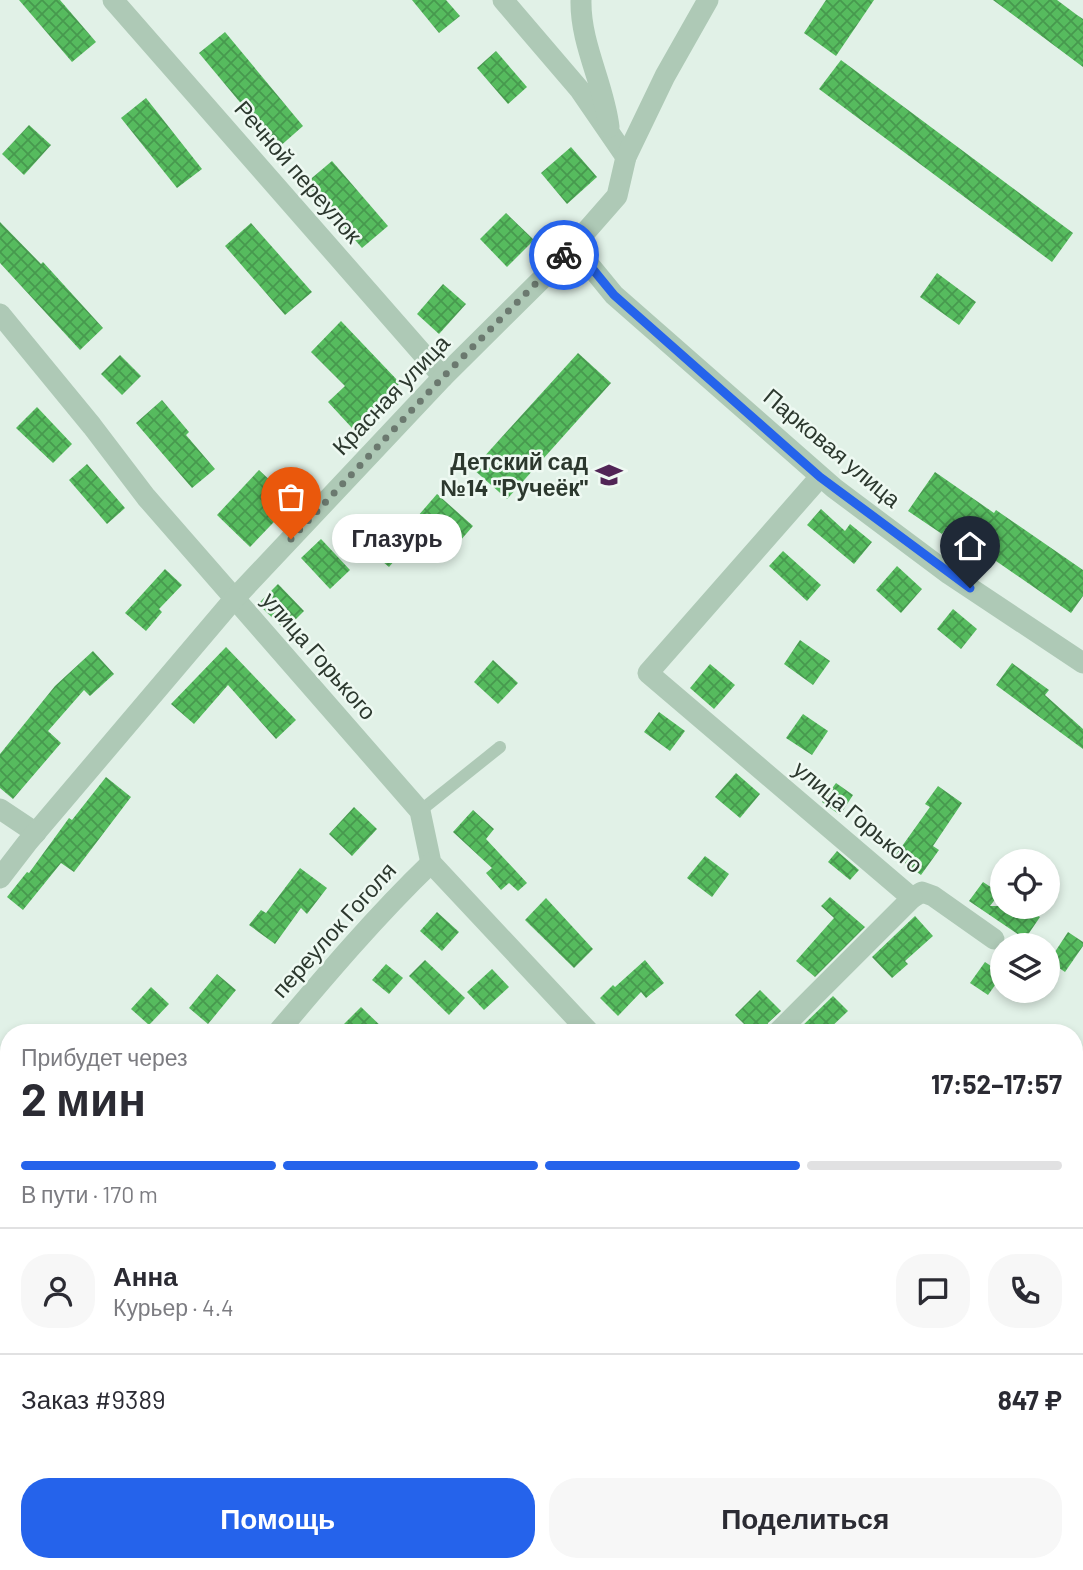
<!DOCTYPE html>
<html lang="ru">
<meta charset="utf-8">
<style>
:root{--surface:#fff;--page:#f7f7f7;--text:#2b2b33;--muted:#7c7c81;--line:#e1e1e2;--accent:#2563eb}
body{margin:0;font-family:Barlow,sans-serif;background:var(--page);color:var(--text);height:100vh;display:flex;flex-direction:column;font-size:26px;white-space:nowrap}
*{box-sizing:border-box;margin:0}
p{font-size:23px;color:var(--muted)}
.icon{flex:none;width:38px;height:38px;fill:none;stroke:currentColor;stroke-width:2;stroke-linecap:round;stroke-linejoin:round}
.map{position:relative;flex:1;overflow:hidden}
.sheet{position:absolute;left:0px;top:1024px;width:1083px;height:548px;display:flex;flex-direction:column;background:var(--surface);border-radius:28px 28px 0 0;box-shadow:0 4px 10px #0003}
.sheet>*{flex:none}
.fabs{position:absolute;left:990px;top:849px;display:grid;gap:14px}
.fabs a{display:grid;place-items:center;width:70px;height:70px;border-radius:50%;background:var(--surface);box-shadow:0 4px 10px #0003;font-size:35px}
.pin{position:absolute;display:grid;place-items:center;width:60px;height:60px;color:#fff;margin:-72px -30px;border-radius:50% 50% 50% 0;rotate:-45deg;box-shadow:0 0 7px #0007}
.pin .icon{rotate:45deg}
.courier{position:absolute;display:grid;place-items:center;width:70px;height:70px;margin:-35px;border:5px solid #2563eb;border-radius:50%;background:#fff;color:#222;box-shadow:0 2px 9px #0007}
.bubble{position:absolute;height:49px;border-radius:24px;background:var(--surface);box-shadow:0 4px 10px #0003;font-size:23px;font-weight:700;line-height:49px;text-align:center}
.head em{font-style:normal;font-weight:700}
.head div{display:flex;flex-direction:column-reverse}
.head{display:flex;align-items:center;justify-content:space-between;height:119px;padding:0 21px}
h1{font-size:46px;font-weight:700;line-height:52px}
.bar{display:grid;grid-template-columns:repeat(4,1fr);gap:10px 7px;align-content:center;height:84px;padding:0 21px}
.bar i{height:9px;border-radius:5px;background:var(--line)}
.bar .on{background:var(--accent)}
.bar p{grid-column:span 4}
.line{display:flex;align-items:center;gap:18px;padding:0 21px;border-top:2px solid var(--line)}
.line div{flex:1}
.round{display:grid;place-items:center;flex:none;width:74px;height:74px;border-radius:28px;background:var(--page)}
.button{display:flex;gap:14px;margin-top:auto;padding:14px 21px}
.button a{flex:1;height:80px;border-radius:28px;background:var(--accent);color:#fff;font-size:28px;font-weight:700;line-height:80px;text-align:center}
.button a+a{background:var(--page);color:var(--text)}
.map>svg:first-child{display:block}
</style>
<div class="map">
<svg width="1083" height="1570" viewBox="0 0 1083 1570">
<defs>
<pattern id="building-cross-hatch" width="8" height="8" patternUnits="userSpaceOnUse" patternTransform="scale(1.75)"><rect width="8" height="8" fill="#56bb5e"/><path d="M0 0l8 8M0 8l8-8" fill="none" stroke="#47994e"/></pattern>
</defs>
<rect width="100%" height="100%" fill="#e1f1e7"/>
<g fill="url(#building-cross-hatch)">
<path d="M 19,0 L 60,0 L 96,42 L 72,62 Z"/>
<path d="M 412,0 L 446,0 L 460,16 L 439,33 Z"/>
<path d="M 826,0 L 874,0 L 836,56 L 804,33 Z"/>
<path d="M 993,0 L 1057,0 L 1077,15 L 1083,19 L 1083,67 Z"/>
<path d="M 225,32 L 303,126 L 278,148 L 199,53 Z"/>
<path d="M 496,51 L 527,87 L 508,104 L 477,68 Z"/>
<path d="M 841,60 L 1073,233 L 1052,262 L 819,89 Z"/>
<path d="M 146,98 L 202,169 L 177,188 L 121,118 Z"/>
<path d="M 29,125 L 51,145 L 24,175 L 2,154 Z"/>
<path d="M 571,147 L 597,177 L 567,204 L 541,173 Z"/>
<path d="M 332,161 L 388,226 L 362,248 L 306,183 Z"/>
<path d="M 506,213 L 534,240 L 507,267 L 480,239 Z"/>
<path d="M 0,222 L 41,264 L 43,262 L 103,328 L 80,350 L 0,263 Z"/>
<path d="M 251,223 L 312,292 L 285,315 L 225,246 Z"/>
<path d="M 937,273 L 976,302 L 959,325 L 920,297 Z"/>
<path d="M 443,284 L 466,304 L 439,334 L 417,314 Z"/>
<path d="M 341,321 L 400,383 L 352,428 L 328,402 L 345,386 L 311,352 Z"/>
<path d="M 578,353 L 611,383 L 507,499 L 473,469 Z"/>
<path d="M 120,355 L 141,376 L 122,395 L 101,374 Z"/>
<path d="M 162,400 L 189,432 L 186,435 L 215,469 L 192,488 L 136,423 Z"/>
<path d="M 37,407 L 72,444 L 53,463 L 16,428 Z"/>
<path d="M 87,464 L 125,508 L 107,524 L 69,480 Z"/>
<path d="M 259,470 L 293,502 L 250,547 L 217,515 Z"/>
<path d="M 935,472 L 994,513 L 996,510 L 1083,570 L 1083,596 L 1071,613 L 947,527 L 942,534 L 908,511 Z"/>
<path d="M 437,494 L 473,526 L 447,556 L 411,524 Z"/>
<path d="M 821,509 L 845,531 L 850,524 L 872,542 L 854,564 L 807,525 Z"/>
<path d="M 380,523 L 407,546 L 389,567 L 362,544 Z"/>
<path d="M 321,539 L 350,570 L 330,589 L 301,558 Z"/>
<path d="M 783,551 L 821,585 L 807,601 L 769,566 Z"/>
<path d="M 897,566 L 922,589 L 901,613 L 876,590 Z"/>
<path d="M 165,569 L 182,585 L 159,609 L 162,612 L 146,631 L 125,613 Z"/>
<path d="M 278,584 L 304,611 L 285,630 L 258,604 Z"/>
<path d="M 953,609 L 977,629 L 961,649 L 937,629 Z"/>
<path d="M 800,640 L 830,661 L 813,685 L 784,664 Z"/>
<path d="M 226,647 L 296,720 L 276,739 L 228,685 L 194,724 L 171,704 Z"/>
<path d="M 93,651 L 114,674 L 90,696 L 84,690 L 48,731 L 61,743 L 13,799 L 0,788 L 0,754 L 55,686 Z"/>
<path d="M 493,660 L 518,683 L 498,704 L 474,682 Z"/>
<path d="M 1012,663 L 1049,690 L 1045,695 L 1083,729 L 1083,749 L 996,685 Z"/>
<path d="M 710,664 L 735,685 L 714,709 L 690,688 Z"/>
<path d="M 659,712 L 685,731 L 670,751 L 644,732 Z"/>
<path d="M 803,714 L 828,731 L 812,755 L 786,738 Z"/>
<path d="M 736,773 L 760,794 L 740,818 L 715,797 Z"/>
<path d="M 106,777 L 131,797 L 74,872 L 61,863 L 23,910 L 7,897 L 27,872 L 29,873 L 69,818 L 72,820 Z"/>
<path d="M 836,783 L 853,795 L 840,815 L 822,802 Z"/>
<path d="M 938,786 L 962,803 L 933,846 L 939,850 L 921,875 L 895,856 L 930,807 L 925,804 Z"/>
<path d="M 354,807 L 377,829 L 352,856 L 329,834 Z"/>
<path d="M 473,810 L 494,829 L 486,839 L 527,883 L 518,891 L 509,883 L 501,890 L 486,873 L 492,868 L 453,832 Z"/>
<path d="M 837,851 L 859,870 L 850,880 L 828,862 Z"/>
<path d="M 705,856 L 729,874 L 712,897 L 687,878 Z"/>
<path d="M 300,868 L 327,888 L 307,914 L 301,908 L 275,944 L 249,925 L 261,910 L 266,913 Z"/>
<path d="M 983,882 L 1000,893 L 990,906 L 1024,906 L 1040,917 L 1025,939 L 969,901 Z"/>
<path d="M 830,897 L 865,927 L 815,977 L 796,961 L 834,918 L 821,906 Z"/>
<path d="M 546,898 L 593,949 L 574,968 L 525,920 Z"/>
<path d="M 437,912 L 459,932 L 442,951 L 420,931 Z"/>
<path d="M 915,916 L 933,936 L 905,961 L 908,964 L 892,978 L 872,957 Z"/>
<path d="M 1068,932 L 1083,942 L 1083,946 L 1065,972 L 1049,961 Z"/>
<path d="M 425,960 L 465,998 L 449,1015 L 409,976 Z"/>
<path d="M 645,960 L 664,983 L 646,998 L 641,992 L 618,1016 L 600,998 L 613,985 L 615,987 Z"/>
<path d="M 985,962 L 1003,974 L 988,995 L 970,983 Z"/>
<path d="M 386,964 L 403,978 L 389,994 L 372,980 Z"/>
<path d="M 492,969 L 509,987 L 484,1010 L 467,992 Z"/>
<path d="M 217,974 L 236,990 L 208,1024 L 189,1008 Z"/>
<path d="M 151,987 L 169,1004 L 149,1025 L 131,1009 Z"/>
<path d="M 760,990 L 781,1011 L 768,1023 L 765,1032 L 752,1032 L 735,1015 Z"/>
<path d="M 833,996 L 848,1011 L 826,1032 L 796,1032 Z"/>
<path d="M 361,1007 L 387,1032 L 336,1032 Z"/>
</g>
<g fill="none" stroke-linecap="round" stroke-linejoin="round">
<path stroke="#aec9b6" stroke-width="12" d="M 420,811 L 500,747"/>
<g stroke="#aec9b6" stroke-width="21">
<path d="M 113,0 L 443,377"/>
<path d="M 503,0 L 580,90 L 626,157"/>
<path d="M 581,0 C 580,44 604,84 609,127"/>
<path d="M 573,245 L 614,295 L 834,488 L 949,574 L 1083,663"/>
<path d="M 0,314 L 92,426 L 146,497 L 420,811 L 431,863 L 589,1032"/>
<path d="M 0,809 L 36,833"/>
<path d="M 0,878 L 27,843 L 234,599 L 443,377 L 561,260 L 617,196 L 626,157 L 665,76 L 708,0"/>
<path d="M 912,898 L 922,892 L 933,896 L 994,939"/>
<path d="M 278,1032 C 327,974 376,916 431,863"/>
<path d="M 778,1032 L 912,898 L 648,673 L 820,477"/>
<path d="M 1074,1220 L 1083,1227"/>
<path d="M 0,1350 L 9,1341"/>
<path d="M 594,1570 L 603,1563"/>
</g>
<g stroke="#5e7863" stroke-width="21">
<path d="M 1074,1541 L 1083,1529"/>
<path d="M 1053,1570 L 1059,1563"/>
</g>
</g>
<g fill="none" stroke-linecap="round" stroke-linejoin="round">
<path stroke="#6b796f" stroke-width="7" stroke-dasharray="0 12.6" d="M 291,539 L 443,377 L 564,255"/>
<path stroke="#2563eb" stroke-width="9" d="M 564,255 L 573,245 L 614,295 L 820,477 L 970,588"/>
</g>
<defs>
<symbol id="school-bare" viewBox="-9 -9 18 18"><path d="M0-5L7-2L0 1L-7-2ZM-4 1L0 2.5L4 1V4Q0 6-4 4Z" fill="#512556" stroke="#eef9f2" stroke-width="2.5" paint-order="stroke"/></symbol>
</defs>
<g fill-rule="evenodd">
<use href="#school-bare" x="590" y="456" width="38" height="38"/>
</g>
<g text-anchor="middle" stroke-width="5" stroke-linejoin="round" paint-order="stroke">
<g font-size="23" fill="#2c382e" stroke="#eef9f2">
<text transform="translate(298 172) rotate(49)" y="8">Речной переулок</text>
<text transform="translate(391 395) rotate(-46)" y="8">Красная улица</text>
<text transform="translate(832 448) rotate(40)" y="8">Парковая улица</text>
<text transform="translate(319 656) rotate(49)" y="8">улица Горького</text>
<text transform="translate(858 817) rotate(40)" y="8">улица Горького</text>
<text transform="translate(334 930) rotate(-48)" y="8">переулок Гоголя</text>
</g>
<g font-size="23" font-weight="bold" fill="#2c382e" stroke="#eef9f2" text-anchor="end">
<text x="588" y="470">Детский сад<tspan x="588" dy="26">№14 "Ручеёк"</tspan></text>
</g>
</g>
</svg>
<div class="fabs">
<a><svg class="icon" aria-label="locate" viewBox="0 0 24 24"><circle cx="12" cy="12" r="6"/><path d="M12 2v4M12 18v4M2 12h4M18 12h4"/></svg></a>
<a><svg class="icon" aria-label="layers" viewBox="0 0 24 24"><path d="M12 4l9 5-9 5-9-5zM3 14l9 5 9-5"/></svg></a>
</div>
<div class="pin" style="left:291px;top:539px;background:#ea580c"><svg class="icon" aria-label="bag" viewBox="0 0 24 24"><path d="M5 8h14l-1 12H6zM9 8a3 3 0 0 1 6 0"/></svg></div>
<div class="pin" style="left:970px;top:588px;background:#1f2937"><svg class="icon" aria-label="home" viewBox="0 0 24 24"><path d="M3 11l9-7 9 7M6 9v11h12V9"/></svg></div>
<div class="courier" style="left:564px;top:255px"><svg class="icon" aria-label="bike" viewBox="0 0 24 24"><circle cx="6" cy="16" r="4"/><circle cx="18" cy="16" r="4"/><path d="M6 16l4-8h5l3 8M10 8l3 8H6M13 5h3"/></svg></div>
<div class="bubble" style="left:332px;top:514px;width:130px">Глазурь</div>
<section class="sheet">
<div class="head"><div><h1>2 мин</h1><p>Прибудет через</p></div><em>17:52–17:57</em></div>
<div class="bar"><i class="on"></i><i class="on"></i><i class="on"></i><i></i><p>В пути · 170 m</p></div>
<div class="line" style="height:126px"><a class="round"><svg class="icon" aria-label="person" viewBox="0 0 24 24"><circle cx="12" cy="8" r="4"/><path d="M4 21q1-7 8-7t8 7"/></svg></a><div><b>Анна</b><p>Курьер · 4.4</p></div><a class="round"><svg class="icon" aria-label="chat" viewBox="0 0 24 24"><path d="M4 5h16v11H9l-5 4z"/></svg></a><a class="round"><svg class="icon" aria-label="phone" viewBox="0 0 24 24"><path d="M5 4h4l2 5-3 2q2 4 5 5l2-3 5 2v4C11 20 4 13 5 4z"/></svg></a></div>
<div class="line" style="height:91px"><div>Заказ #9389</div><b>847 ₽</b></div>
<div class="button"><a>Помощь</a><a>Поделиться</a></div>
</section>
</div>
